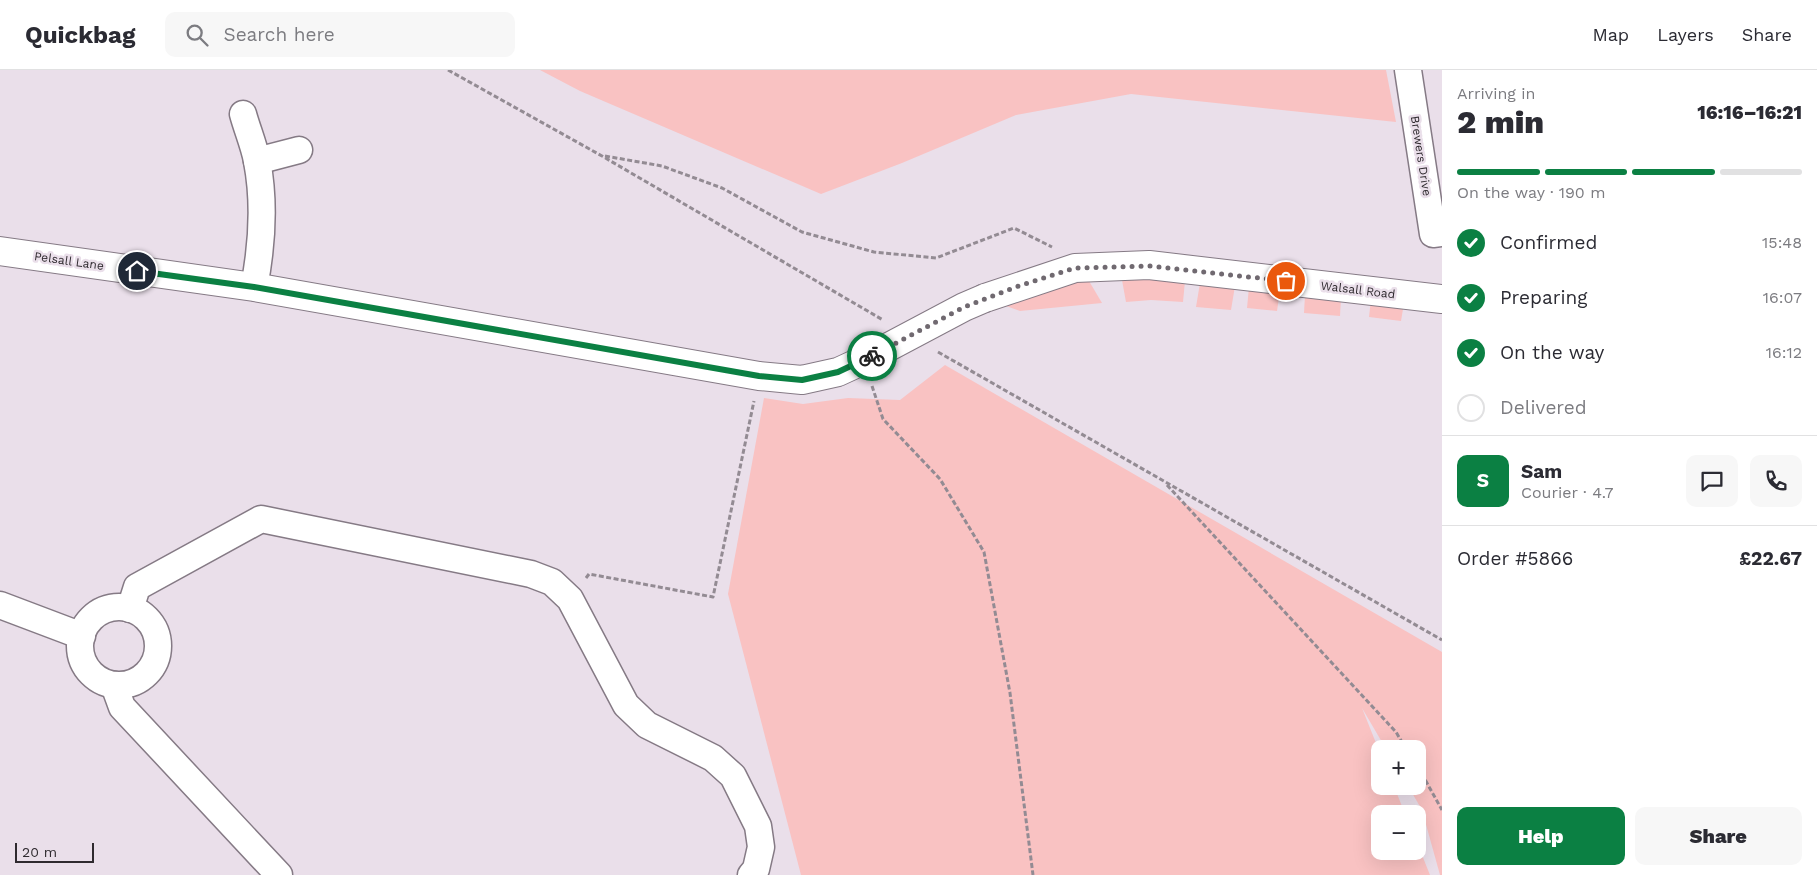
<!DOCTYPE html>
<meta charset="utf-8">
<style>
:root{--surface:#fff;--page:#f7f7f7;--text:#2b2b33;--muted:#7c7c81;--line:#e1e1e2;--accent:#0b8043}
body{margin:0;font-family:"Work Sans",sans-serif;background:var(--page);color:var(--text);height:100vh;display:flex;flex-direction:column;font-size:19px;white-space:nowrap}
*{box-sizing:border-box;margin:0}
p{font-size:16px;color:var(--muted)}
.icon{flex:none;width:28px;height:28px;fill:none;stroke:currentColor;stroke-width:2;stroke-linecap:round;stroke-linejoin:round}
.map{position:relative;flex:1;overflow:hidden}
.sheet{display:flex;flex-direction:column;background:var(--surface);width:375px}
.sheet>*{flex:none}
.buttons{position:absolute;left:1371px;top:670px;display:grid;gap:10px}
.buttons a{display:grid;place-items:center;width:55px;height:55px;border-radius:10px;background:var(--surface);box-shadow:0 5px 20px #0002;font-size:25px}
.scale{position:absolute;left:15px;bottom:12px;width:79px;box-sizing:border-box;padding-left:5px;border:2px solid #2f2a2f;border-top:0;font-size:14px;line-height:18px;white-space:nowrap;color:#2f2a2f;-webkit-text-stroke:4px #eadfea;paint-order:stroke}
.pin{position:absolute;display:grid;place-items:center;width:42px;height:42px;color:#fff;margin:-21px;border:2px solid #fff;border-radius:50%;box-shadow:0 1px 5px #0007}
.courier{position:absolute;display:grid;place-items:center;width:50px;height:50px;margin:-25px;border:4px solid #0b8043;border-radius:50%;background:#fff;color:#222;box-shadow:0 1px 6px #0007}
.overview em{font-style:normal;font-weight:800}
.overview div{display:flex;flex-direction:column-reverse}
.overview{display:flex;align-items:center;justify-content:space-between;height:85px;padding:0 15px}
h1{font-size:32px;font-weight:800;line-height:38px}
.bar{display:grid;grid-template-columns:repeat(4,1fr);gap:8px 5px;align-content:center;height:60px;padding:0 15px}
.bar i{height:6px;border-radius:4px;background:var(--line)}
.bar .current{background:var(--accent)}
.bar p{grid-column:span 4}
.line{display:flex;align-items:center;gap:12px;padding:0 15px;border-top:1px solid var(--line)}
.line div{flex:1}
.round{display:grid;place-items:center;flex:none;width:52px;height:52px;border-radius:10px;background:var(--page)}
ol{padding:0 15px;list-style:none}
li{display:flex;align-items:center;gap:15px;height:55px}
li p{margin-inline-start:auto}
li .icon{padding:5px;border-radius:50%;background:var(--accent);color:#fff;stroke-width:4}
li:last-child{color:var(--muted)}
li i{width:28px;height:28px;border:2px solid var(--line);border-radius:50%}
.primary-button{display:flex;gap:10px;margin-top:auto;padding:10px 15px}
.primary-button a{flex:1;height:58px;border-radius:10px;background:var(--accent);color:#fff;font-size:20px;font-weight:800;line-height:58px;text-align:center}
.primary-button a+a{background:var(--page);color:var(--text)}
header{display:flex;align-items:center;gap:30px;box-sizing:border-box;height:70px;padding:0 25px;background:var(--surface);border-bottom:1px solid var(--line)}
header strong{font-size:24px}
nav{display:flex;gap:28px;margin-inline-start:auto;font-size:18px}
.search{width:350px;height:45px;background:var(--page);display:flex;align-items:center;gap:12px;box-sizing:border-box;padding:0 18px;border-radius:10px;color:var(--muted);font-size:19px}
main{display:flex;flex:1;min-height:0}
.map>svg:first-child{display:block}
</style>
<header>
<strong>Quickbag</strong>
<div class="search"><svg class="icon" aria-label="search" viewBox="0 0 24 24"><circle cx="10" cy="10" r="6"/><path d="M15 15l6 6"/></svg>Search here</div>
<nav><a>Map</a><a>Layers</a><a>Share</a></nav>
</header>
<main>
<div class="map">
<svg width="1442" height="805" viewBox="0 0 1442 805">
<rect width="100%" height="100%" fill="#eadfea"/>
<g fill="#f9c2c2">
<path d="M 540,0 L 1386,0 L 1396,52 L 1131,24 L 1016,45 L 902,93 L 821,124 L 580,21 Z"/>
<path d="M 1145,207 L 1185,211 L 1183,232 L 1151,230 L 1126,232 L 1122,210 Z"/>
<path d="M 1089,211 L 1102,233 L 1020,241 L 989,230 L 1053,214 Z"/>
<path d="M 1200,213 L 1235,216 L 1231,240 L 1196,237 Z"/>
<path d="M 1249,217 L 1280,221 L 1277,241 L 1247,238 Z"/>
<path d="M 1305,225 L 1341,228 L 1340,246 L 1304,243 Z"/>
<path d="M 1371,229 L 1404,233 L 1401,251 L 1369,247 Z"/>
<path d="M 945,295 L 1442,582 L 1442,805 L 1440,805 L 1422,740 L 1408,716 L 1418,716 L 1418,679 L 1386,679 L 1362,638 L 1380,683 L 1380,716 L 1394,716 L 1405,744 L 1380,744 L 1380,781 L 1418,781 L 1418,775 L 1430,805 L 801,805 L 728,524 L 764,328 L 803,334 L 848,328 L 900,330 Z"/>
</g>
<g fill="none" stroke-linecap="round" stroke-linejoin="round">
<defs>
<g id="minor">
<path d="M 1408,0 L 1433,164 L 1442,163"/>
<path d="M 243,44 C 247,59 254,75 257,91 C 265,133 262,176 254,217"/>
<path d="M 257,91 L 299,80"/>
<path d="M 0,535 L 82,566"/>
<circle cx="119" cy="576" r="39"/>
<path d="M 130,539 L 137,517 L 261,449 L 531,504 L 552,512 L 570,529 L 626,635 L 647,655 L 713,688 L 733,706 L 758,756 L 761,777 L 756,799 L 751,805"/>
<path d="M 114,615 L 122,637 L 279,805"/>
</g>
<g id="major">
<path d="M 0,181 L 254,217 L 759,306 L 802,310 L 838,302 L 864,290"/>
<path d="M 985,228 L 1075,198 L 1149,195 L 1442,229"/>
</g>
</defs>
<use href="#minor" stroke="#857a85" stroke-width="29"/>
<use href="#major" stroke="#857a85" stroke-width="30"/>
<g stroke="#938b93" stroke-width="3" stroke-dasharray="5 2.5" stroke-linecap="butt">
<path d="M 448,0 L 602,86 L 883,250"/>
<path d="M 605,86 L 662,96 L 722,118 L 802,162 L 874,182 L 936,188 L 1014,158 L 1052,177"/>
<path d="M 938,282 L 1442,570"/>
<path d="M 872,316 L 883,349 L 940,409 L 984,482 L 1010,623 L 1033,805"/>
<path d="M 1167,415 L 1396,662 L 1406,679"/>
<path d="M 586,508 L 589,504 L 713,527 L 754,331"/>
<path d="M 1418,697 L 1442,740"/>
</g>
<use href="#minor" stroke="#fff" stroke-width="26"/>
<use href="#major" stroke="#fff" stroke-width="28"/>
<defs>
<path id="major-bridge" d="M 864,290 L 964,237 L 985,228"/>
</defs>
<use href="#major-bridge" stroke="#857a85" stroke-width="30" stroke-linecap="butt"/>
<use href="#major-bridge" stroke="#fff" stroke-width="28"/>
</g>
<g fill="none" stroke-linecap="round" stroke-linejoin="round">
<path stroke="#706970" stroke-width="5" stroke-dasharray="0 9" d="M 872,286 L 964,237 L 1016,217 L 1075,198 L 1149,196 L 1286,211"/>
<path stroke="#0b8043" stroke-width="6" d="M 137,201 L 254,217 L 759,306 L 802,310 L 838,302 L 872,286"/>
</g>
<g text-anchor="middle" stroke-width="5" stroke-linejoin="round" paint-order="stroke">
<g font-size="12" fill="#2f2a2f" stroke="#eadfea">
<text transform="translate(1421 86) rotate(81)" y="4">Brewers Drive</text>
<text transform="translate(69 191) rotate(8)" y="4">Pelsall Lane</text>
<text transform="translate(1358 220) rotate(7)" y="4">Walsall Road</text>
</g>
</g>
</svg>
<div class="buttons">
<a>+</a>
<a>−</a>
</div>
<div class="scale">20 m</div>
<div class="pin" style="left:1286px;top:211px;background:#ea580c"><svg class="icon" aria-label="bag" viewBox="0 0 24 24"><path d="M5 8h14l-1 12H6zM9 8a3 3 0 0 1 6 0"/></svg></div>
<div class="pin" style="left:137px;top:201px;background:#1f2937"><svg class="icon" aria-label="home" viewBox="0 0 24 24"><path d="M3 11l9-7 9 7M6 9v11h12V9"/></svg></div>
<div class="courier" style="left:872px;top:286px"><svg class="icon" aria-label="bike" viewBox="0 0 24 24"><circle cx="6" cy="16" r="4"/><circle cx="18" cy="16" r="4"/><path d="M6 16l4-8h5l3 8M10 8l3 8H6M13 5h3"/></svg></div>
</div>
<section class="sheet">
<div class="overview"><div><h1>2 min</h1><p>Arriving in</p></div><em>16:16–16:21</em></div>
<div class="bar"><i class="current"></i><i class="current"></i><i class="current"></i><i></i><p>On the way · 190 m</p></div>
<ol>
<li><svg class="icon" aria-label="check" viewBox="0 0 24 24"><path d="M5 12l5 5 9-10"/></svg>Confirmed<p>15:48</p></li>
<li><svg class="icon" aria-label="check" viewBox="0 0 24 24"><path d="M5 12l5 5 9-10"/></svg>Preparing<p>16:07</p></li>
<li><svg class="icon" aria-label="check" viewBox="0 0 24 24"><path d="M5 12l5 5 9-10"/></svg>On the way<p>16:12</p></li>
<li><i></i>Delivered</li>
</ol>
<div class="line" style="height:90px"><b class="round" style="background:var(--accent);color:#fff">S</b><div><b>Sam</b><p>Courier · 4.7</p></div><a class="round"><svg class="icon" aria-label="chat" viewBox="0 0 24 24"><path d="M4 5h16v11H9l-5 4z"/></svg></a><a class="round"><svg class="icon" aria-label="phone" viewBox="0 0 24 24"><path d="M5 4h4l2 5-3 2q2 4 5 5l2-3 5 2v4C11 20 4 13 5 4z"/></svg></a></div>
<div class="line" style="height:65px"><div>Order #5866</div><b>£22.67</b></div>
<div class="primary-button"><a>Help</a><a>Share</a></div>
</section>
</main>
